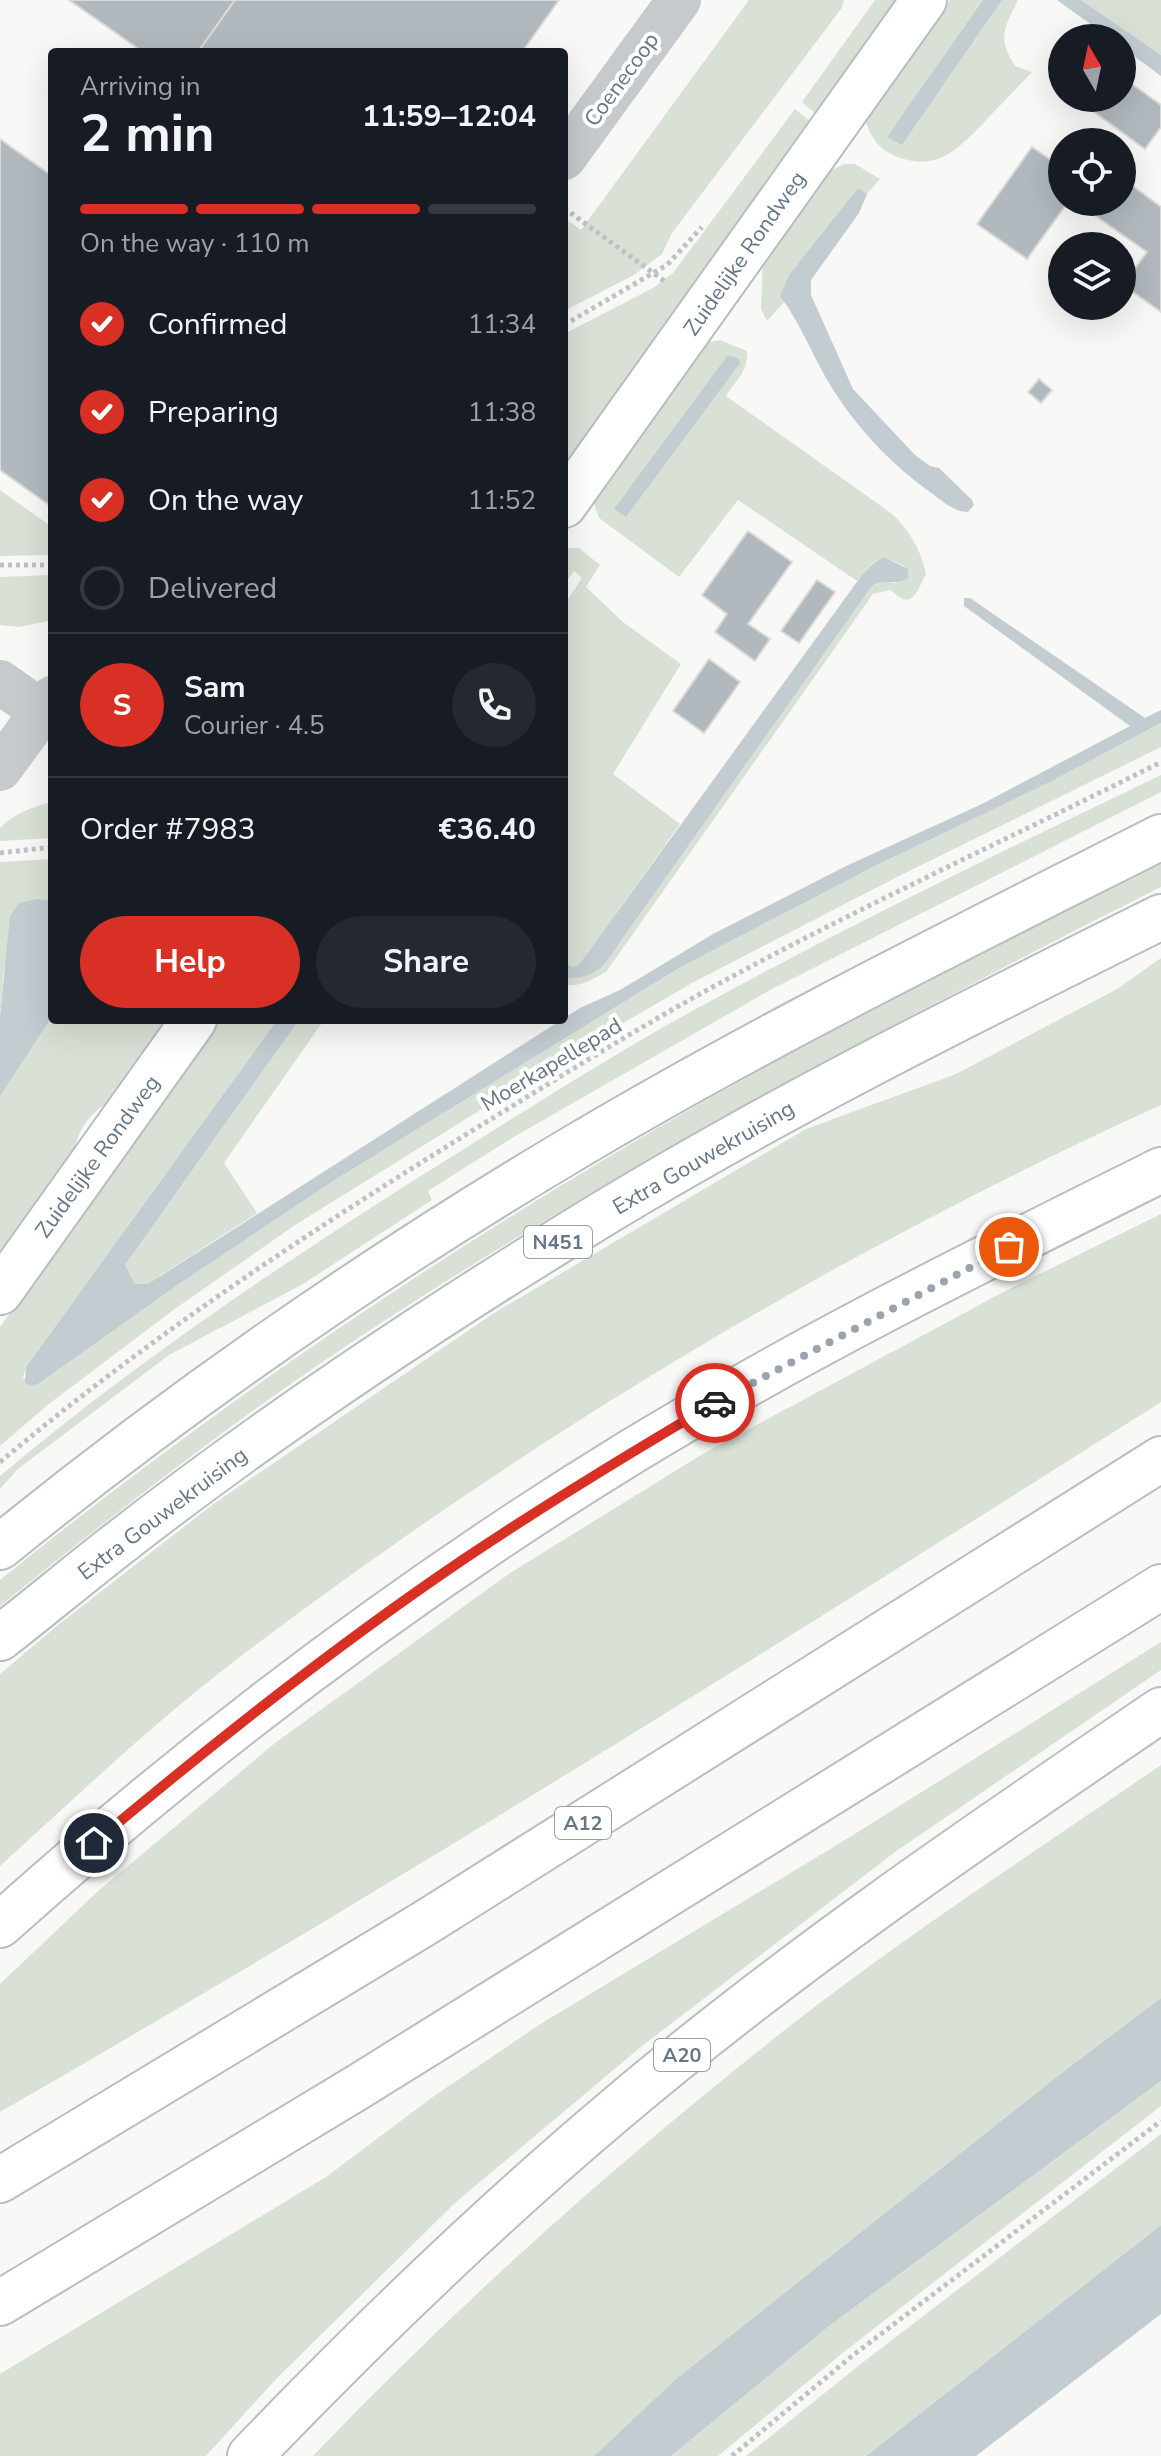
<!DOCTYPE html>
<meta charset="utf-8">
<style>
:root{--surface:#171b24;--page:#242831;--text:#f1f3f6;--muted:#9ea1a6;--line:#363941;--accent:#d93025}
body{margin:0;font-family:"Nunito Sans",sans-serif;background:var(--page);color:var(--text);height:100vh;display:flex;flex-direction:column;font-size:30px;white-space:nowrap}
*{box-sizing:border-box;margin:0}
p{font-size:26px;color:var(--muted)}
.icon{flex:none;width:44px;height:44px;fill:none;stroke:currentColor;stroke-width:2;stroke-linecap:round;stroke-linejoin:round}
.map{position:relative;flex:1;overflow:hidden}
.side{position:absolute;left:48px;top:48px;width:520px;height:976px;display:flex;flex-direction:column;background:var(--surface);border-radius:8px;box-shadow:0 8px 32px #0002}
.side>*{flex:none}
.needle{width:52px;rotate:351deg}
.controls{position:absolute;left:1048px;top:24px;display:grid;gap:16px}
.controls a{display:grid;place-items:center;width:88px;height:88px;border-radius:50%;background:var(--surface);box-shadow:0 8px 32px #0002;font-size:40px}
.pin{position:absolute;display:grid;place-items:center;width:68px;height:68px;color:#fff;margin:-34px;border:4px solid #fff;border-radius:50%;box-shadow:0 2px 8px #0007}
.courier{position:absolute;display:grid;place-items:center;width:80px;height:80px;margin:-40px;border:6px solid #d93025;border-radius:50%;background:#fff;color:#222;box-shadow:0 2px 10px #0007}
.head em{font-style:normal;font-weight:700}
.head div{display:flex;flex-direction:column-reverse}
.head{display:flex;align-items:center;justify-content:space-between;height:136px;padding:0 32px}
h1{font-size:52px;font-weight:700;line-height:60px}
.bar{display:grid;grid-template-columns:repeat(4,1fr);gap:12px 8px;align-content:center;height:96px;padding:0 32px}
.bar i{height:10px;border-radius:6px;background:var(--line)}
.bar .active{background:var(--accent)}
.bar p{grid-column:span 4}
.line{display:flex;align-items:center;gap:20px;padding:0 32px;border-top:2px solid var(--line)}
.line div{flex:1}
.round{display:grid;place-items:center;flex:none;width:84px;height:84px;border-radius:42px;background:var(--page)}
ol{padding:0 32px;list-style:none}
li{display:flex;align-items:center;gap:24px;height:88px}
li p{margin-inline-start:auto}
li .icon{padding:8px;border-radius:50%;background:var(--accent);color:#fff;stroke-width:4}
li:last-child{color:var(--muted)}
li i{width:44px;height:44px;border:4px solid var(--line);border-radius:50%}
.cta{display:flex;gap:16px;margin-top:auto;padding:16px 32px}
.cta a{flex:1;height:92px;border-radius:48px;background:var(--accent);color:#fff;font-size:32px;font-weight:700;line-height:92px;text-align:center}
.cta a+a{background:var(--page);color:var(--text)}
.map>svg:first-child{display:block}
</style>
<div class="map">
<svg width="1161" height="2456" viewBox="0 0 1161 2456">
<rect width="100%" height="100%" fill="#f8f8f6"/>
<g fill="#d9e1d6">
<path d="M 749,0 L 844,0 L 841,9 L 672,233 L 662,254 L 634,275 L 564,311 L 564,218 L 581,230 Z"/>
<path d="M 875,0 L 897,0 L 816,114 L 802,102 Z"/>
<path d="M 950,0 L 983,0 L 888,137 L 902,145 L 1002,0 L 1018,0 C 1004,29 997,37 1015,66 L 1032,72 C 1018,87 1003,102 989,117 C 961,146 939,174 895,156 C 878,149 870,136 865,119 Z"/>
<path d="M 1081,0 L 1161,0 L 1161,55 Z"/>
<path d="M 795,109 L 811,122 L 564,464 L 564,334 L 653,288 L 673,273 Z"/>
<path d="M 844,164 L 855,164 L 880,179 L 867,194 L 858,188 L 780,296 L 784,302 L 767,321 L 761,309 L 763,261 L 826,173 Z"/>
<path d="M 720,340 L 747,351 C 748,372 736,380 726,396 L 891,513 C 909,529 921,550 926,574 C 921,582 915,604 903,599 C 898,597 895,593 890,590 L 873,594 L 606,972 C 592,980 580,987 564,985 L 564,979 L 574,979 L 604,965 L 872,586 L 883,581 L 896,583 L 909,573 L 904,566 L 884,557 L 874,562 L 857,581 L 738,500 L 679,577 L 599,518 L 592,498 L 704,343 Z"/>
<path d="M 0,490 L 52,527 L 52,555 L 0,556 Z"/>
<path d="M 564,548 L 579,548 L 600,565 L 586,587 L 623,622 L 681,664 L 613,774 L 680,824 L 579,966 L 573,967 L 564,963 L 564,605 L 582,578 L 574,571 L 564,585 Z"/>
<path d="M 52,575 L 52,620 L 19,627 L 0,625 L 0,577 Z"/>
<path d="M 1161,723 L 1161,747 L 899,876 L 692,983 L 584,1046 L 295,1225 L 172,1311 L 49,1404 L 0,1446 L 0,1327 L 219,1020 L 277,1020 L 26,1367 L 23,1378 L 38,1384 L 182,1282 L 338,1178 L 679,968 L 875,866 L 1048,783 Z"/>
<path d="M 1161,775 L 1161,792 L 772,989 L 512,1138 L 428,1191 L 432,1200 L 303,1284 L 169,1355 L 18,1469 L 0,1489 L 0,1476 C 127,1369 265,1275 405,1186 C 498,1128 590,1068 685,1015 C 840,929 1001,852 1161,775 Z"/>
<path d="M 52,802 L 52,838 L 0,841 L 0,828 C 15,813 32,807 52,802 Z"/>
<path d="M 52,859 L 52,900 L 37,899 L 4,969 L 0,1016 L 0,862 Z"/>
<path d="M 1161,864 L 1161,887 C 894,1022 631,1160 381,1323 C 248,1409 123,1507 0,1606 L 0,1580 C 223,1399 460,1240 710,1098 C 857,1015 1010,940 1161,864 Z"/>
<path d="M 1161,958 L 1161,1105 C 831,1255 520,1443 232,1663 C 150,1726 76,1797 0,1866 L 0,1674 L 58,1625 L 212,1505 L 494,1313 L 806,1129 L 956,1074 L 1117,989 Z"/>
<path d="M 52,1017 L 52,1020 L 166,1020 L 106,1104 C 93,1110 77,1132 76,1146 L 0,1254 L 0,1096 Z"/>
<path d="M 299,1020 L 324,1020 L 224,1163 L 257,1213 L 147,1284 L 135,1284 L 125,1265 Z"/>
<path d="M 1161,1214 L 1161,1402 C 778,1645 393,1886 0,2112 L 0,1984 L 97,1892 L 275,1743 L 510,1573 L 701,1455 L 1009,1289 Z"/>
<path d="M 1161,1642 L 1161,1670 L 895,1852 L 642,2046 L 456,2202 L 277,2378 L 206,2456 L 0,2456 L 0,2374 L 326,2177 L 434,2096 L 542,2023 L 845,1840 Z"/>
<path d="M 1161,1765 L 1161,1998 L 1059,2075 L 676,2379 L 594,2456 L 313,2456 C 461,2301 621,2159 790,2026 C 909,1933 1036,1851 1161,1765 Z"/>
<path d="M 1161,2081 L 1161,2106 L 845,2351 L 718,2456 L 671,2456 L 829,2326 Z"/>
<path d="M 1161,2134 L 1161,2225 L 866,2456 L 746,2456 L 862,2363 Z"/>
</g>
<g fill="#c2ccd1">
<path d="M 983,0 L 1002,0 L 902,145 L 887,137 Z"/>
<path d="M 1057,0 L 1081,0 L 1161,55 L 1161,76 L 1122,47 L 1122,38 L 1110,38 Z"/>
<path d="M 858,188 L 867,194 L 859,213 L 811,280 L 811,295 L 853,389 L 915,455 L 930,466 L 939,468 L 972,500 L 974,505 L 968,512 C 954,512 941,500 930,492 C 892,465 857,428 832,388 C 813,358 802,325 780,296 L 790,274 Z"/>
<path d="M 728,355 L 739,359 L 740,363 L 626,517 L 614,509 Z"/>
<path d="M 884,557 L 908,569 L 908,578 C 896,587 884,577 872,586 L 604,965 C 592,975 580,979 564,979 L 564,963 L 573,967 L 579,965 L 862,575 L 875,562 Z"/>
<path d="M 964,598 L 970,598 L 1145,718 L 1161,710 L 1161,723 L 1048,783 L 875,866 L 679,968 L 338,1178 L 182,1282 L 38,1384 L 31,1386 L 25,1383 L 26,1367 L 277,1020 L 299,1020 L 125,1265 L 135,1284 L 147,1284 L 162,1275 L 580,1008 L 620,990 L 713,934 L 846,866 L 982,804 L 1130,726 L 964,606 Z"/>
<path d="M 37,899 L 52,900 L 52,1017 L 0,1096 L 0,1016 L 10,916 L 19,903 Z"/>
<path d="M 1161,1998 L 1161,2081 L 829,2326 L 671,2456 L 594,2456 L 676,2379 L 1059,2075 Z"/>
<path d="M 1161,2225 L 1161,2314 L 976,2456 L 866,2456 Z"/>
</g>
<g fill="#b1b8be" stroke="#dadad8" stroke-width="2">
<path d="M 69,0 L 235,0 L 198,52 L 143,52 Z"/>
<path d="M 235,0 L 559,0 L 522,52 L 198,52 Z"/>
<path d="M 1122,77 L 1161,105 L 1161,127 L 1145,149 L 1075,98 L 1122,98 Z"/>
<path d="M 0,139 L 52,176 L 52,507 L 0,470 Z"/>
<path d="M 1032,147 L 1060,166 L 1062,163 L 1062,202 L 1068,202 L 1027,259 L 977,224 Z"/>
<path d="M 1122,178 L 1161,207 L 1161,312 L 1123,285 L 1147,252 L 1083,207 L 1087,202 L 1122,202 Z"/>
<path d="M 1039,379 L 1052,390 L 1041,403 L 1028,392 Z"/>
<path d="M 748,531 L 792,562 L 748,624 L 770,639 L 755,661 L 715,632 L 727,614 L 702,595 Z"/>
<path d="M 817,580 L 835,592 L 799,643 L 781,631 Z"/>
<path d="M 709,659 L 740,682 L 704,733 L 673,711 Z"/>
</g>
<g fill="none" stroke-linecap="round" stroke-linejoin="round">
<defs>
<g id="major">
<path d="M 564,505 L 924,0"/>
<path d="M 0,1292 L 194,1020"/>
<path d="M 0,1547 C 177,1403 366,1272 562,1155 C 756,1039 959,939 1161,837"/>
<path d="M 0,1638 C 40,1607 78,1575 118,1544 C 265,1429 420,1326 578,1229 C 766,1113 964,1015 1161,917"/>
</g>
<g id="highway">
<path d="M 0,1925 C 196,1749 406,1590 631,1452 C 802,1348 982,1259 1161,1170"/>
<path d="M 0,2180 L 425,1923 L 1161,1459"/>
<path d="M 0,2303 L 358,2087 L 1161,1587"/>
<path d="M 250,2456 C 366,2335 486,2219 614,2111 C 787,1964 974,1837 1161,1710"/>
</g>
</defs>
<use href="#major" stroke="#b9bdc1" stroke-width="48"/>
<use href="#highway" stroke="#babec1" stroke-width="48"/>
<g stroke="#bfc2c4" stroke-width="5" stroke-dasharray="4 4" stroke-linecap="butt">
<path d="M 564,208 L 667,283"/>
<path d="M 564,325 L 667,265 L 702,227"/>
<path d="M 0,565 L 52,565"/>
<path d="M 0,853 L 52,847"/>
<path d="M 0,1462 C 149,1337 310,1231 475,1129 C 560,1077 645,1023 733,976 C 874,900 1019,834 1161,762"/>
<path d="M 732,2456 L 852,2356 L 1161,2121"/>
</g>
<g stroke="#c6cacd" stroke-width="44">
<path d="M 564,158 L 679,0"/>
<path d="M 0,682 L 52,719"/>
<path d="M 0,769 L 52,698"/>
</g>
<use href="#major" stroke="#fff" stroke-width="44"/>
<use href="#highway" stroke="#fff" stroke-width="44"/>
</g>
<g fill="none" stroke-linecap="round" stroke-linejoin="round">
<path stroke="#99a4ae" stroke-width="8" stroke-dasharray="0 14.4" d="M 715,1403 L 1009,1247"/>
<path stroke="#d93025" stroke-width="10" d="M 94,1843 C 213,1743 335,1646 464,1559 C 546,1504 630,1453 715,1403"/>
</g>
<g text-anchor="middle" stroke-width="8" stroke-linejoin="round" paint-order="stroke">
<g fill="#fff" stroke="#94a0ac" stroke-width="2">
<rect x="524" y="1226" width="68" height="32" rx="6"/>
<rect x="555" y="1807" width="56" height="32" rx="6"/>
<rect x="654" y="2039" width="56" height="32" rx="6"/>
</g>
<g font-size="20" font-weight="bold" fill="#678">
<text x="558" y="1249">N451</text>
<text x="583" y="1830">A12</text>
<text x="682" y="2062">A20</text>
</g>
<g font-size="22" fill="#678" stroke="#fff">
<text transform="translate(621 79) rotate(-54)" y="8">Coenecoop</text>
<text transform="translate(744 253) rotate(-55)" y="8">Zuidelijke Rondweg</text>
<text transform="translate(551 1064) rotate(-31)" y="8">Moerkapellepad</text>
<text transform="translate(97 1156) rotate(-54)" y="8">Zuidelijke Rondweg</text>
<text transform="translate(703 1157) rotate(-30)" y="8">Extra Gouwekruising</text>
<text transform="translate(162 1513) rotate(-37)" y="8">Extra Gouwekruising</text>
</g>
</g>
</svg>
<div class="controls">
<a><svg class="needle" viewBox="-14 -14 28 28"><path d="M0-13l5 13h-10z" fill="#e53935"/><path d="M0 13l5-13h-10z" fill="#9ea1a6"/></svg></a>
<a><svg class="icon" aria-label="locate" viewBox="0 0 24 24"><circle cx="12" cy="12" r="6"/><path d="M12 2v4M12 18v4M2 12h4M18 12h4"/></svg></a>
<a><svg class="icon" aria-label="layers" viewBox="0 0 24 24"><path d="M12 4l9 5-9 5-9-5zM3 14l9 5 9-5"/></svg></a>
</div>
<div class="pin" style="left:1009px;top:1247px;background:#ea580c"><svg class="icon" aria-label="bag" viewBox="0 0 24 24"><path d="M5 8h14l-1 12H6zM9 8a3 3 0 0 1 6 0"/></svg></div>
<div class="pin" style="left:94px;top:1843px;background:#1f2937"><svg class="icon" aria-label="home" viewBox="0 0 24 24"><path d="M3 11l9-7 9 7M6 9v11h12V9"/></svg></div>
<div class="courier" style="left:715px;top:1403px"><svg class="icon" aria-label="car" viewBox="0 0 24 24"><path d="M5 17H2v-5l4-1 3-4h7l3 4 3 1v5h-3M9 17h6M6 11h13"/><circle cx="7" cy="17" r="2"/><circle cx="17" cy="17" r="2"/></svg></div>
<section class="side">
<div class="head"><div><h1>2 min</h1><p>Arriving in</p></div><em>11:59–12:04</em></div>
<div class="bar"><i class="active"></i><i class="active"></i><i class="active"></i><i></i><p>On the way · 110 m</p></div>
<ol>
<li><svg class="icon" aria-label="check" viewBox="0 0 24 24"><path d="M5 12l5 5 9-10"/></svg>Confirmed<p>11:34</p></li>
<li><svg class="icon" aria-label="check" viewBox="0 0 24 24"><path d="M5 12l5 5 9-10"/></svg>Preparing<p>11:38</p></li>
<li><svg class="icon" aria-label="check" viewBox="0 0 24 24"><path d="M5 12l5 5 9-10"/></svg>On the way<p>11:52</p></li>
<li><i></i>Delivered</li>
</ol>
<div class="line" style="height:144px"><b class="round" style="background:var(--accent);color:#fff">S</b><div><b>Sam</b><p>Courier · 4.5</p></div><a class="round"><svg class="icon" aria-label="phone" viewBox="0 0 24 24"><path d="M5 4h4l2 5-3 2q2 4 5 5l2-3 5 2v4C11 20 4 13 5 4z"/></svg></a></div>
<div class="line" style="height:104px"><div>Order #7983</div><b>€36.40</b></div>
<div class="cta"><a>Help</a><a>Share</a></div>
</section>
</div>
